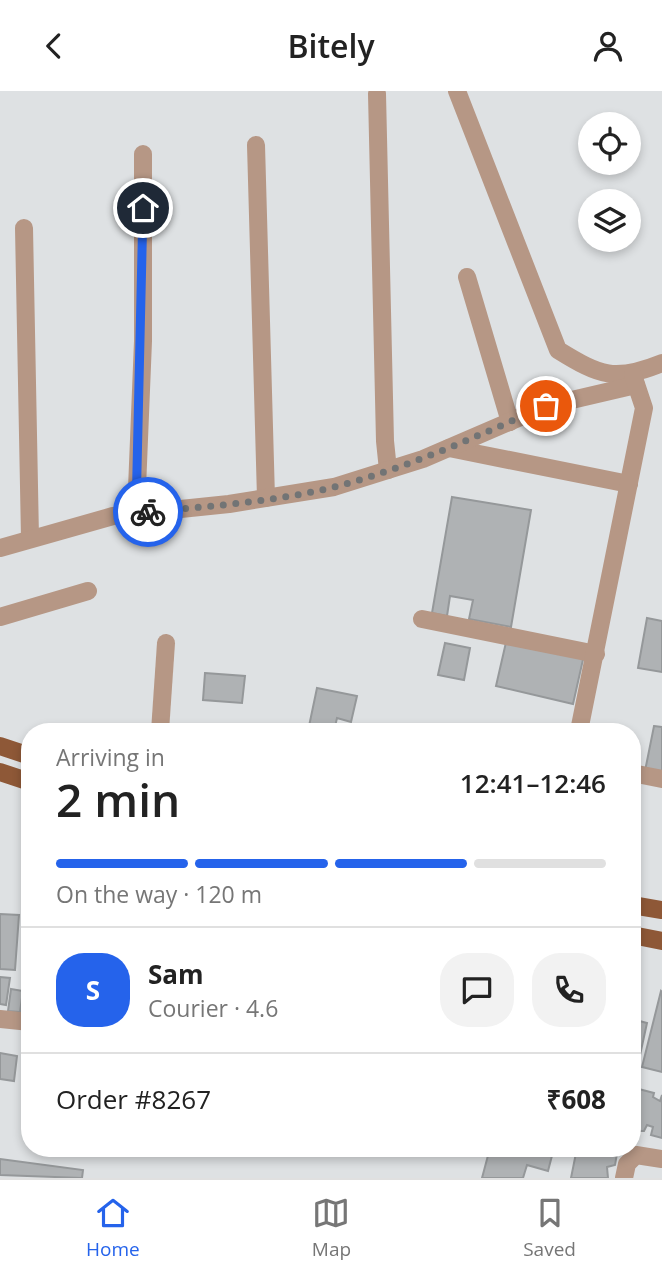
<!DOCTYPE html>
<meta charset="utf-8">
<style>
:root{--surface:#fff;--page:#f2f2f2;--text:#222;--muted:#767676;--line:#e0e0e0;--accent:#2563eb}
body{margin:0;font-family:"Open Sans",sans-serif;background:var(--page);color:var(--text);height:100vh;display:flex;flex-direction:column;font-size:26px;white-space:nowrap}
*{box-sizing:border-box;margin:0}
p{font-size:23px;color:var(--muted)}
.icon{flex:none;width:38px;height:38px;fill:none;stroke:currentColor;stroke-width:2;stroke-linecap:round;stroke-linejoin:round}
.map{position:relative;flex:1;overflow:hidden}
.sheet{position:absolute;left:21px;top:632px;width:620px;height:434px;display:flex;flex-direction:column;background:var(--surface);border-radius:28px;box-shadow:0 4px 10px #0003}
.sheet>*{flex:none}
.fabs{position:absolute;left:578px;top:21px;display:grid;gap:14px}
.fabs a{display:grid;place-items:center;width:63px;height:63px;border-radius:50%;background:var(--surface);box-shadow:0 4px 10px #0003;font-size:35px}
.pin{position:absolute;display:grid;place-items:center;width:60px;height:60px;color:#fff;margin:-30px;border:4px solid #fff;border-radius:50%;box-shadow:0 2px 7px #0007}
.courier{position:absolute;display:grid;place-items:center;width:70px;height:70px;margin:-35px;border:5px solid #2563eb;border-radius:50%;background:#fff;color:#222;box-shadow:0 2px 9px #0007}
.headline em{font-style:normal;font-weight:600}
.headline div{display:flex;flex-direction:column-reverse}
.headline{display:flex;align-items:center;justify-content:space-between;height:119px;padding:0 35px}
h1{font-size:46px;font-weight:600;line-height:52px}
.bar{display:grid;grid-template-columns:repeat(4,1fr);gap:10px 7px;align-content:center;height:84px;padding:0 35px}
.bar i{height:9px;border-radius:5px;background:var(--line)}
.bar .active{background:var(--accent)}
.bar p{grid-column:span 4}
.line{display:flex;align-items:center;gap:18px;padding:0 35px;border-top:2px solid var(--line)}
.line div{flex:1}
.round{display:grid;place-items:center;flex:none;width:74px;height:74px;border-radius:28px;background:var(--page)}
header{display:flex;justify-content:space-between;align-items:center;height:91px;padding:0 35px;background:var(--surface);font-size:32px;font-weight:600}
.tab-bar{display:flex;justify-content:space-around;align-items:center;height:98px;border-top:2px solid var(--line);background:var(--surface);font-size:19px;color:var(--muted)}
.tab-bar a{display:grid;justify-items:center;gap:4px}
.tab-bar .active{color:var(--accent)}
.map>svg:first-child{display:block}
</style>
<header><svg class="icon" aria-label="back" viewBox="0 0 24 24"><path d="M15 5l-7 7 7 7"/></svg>Bitely<svg class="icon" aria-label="person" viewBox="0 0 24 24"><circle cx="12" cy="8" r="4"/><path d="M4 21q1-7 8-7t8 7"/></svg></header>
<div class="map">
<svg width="662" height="1087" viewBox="0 0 662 1087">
<rect width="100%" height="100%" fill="#dee1e3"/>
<g fill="#afb2b4" stroke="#95989a" stroke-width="2">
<path d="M 452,406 L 531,419 L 511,536 L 469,528 L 473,509 L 450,505 L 447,525 L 432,522 Z"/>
<path d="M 647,527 L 662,530 L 662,581 L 638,577 Z"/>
<path d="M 507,547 L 584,564 L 573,613 L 496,595 Z"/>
<path d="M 445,552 L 470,557 L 464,589 L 438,584 Z"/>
<path d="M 205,582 L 245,585 L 242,612 L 203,609 Z"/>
<path d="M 317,597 L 357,605 L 351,631 L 337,627 L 334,640 L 338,640 L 308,640 Z"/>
<path d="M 654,635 L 662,636 L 662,683 L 645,680 Z"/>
<path d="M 0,823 L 19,824 L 15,879 L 0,878 Z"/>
<path d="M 0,886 L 10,887 L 6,914 L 0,913 Z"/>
<path d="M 11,898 L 23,900 L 20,921 L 8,920 Z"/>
<path d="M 661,900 L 662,901 L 662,981 L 642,976 Z"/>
<path d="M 26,904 L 30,904 L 30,924 L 23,923 Z"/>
<path d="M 632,928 L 647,932 L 637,978 L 632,977 Z"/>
<path d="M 0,962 L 17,965 L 14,990 L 0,988 Z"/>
<path d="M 635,997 L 654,1002 L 653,1006 L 660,1010 L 662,1004 L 662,1047 L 651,1044 L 653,1036 L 647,1034 L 644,1040 L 632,1040 L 632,1003 Z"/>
<path d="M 490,1057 L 554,1057 L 548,1080 L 527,1074 L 523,1087 L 482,1087 Z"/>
<path d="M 577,1057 L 618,1057 L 615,1074 L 607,1076 L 608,1087 L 571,1087 Z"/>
<path d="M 0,1068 L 83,1079 L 82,1087 L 0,1084 Z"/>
</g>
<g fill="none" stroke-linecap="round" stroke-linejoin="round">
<g stroke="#b69785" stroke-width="18">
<path d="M 457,0 L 558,259 C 600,285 615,291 662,272"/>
<path d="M 377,3 L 385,350 L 388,379"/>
<path d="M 256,54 L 266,407"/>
<path d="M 24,137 L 30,447"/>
<path d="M 467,186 L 510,331"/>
<path d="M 449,357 L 629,393"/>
<path d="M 136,422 L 143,250 L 143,63"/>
<path d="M 0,457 L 113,425 L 229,413 L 334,396 L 423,368 L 546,315 L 636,294"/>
<path d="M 0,526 L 88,500"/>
<path d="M 422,528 L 596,563"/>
<path d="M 160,640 L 166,552"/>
<path d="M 579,640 L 644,317 L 633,284"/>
<path d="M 632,682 L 662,688"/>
<path d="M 0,928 L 30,931"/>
<path d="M 624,1087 L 627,1073 L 636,1064 L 662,1068"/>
</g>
<g stroke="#8e5837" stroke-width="18">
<path d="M 0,655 L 30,665"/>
<path d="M 0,681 L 30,691"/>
<path d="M 632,814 L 662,819"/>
<path d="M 632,844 L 662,850"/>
</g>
</g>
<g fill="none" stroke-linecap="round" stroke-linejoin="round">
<path stroke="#727475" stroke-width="7" stroke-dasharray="0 12.6" d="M 148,421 C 210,415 274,411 334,396 C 408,377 477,345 546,315"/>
<path stroke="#2563eb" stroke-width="9" d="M 143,117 L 136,422 L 148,421"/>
</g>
</svg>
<div class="fabs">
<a><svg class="icon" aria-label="locate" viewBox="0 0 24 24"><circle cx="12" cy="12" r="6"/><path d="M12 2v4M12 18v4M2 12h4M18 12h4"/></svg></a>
<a><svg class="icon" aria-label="layers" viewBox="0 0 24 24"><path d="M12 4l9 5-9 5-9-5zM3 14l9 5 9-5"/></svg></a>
</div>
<div class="pin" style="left:546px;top:315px;background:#ea580c"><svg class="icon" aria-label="bag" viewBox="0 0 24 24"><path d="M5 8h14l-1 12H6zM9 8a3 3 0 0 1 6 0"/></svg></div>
<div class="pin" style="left:143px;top:117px;background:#1f2937"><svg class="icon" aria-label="home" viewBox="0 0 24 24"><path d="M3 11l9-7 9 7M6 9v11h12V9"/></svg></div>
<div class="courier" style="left:148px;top:421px"><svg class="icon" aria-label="bike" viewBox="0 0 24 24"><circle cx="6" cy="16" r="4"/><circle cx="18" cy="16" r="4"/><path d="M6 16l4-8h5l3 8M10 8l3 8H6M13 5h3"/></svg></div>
<section class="sheet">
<div class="headline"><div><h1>2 min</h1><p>Arriving in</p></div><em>12:41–12:46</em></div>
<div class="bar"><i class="active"></i><i class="active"></i><i class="active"></i><i></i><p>On the way · 120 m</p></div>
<div class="line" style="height:126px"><b class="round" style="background:var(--accent);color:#fff">S</b><div><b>Sam</b><p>Courier · 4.6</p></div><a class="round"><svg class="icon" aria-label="chat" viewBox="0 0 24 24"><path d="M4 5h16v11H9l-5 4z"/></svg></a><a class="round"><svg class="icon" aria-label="phone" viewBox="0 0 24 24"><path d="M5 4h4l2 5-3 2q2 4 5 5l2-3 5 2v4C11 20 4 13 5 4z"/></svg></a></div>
<div class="line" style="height:91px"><div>Order #8267</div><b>₹608</b></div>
</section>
</div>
<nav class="tab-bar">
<a class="active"><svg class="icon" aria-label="home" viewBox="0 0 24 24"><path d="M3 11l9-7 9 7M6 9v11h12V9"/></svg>Home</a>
<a><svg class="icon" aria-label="map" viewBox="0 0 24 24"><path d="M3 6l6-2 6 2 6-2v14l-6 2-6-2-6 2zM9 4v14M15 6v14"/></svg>Map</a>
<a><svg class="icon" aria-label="saved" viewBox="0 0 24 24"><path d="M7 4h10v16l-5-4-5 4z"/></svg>Saved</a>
</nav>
